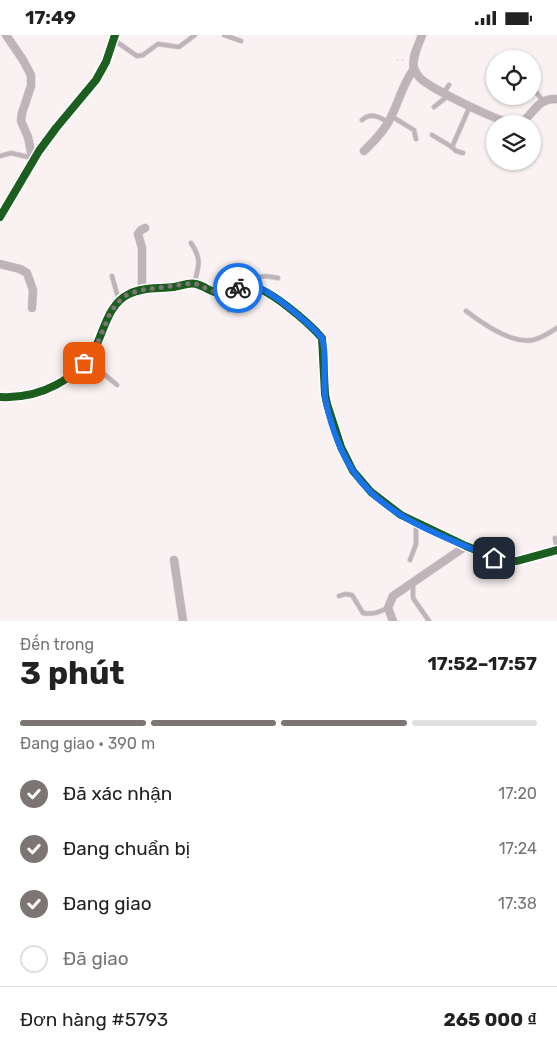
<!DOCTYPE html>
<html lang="vi">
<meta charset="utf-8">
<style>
:root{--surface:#fff;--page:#f2f2f2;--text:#222;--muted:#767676;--line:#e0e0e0;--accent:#7d7574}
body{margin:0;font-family:Rubik,sans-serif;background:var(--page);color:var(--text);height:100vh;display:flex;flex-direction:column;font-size:19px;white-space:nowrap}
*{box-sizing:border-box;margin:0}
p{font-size:16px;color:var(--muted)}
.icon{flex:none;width:28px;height:28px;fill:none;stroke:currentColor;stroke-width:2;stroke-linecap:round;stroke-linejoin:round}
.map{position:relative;height:586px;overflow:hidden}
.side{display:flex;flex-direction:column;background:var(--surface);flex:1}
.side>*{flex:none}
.controls{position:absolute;left:486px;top:15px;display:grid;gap:10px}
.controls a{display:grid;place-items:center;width:55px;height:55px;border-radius:50%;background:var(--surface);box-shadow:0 1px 4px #0004;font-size:25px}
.pin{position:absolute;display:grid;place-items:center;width:42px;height:42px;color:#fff;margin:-21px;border-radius:10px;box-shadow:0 2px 8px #0006}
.courier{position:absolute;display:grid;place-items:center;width:50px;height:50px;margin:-25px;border:4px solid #1a73e8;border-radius:50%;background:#fff;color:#222;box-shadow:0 1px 6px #0007}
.headline em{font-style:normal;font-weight:700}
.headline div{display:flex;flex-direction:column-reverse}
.headline{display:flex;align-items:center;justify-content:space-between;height:85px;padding:0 20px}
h1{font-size:32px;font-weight:700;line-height:38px}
.bar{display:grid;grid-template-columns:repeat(4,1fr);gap:8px 5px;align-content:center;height:60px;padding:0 20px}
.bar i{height:6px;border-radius:4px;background:var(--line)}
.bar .current{background:var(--accent)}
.bar p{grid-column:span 4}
.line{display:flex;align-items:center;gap:12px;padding:0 20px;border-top:1px solid var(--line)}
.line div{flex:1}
ol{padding:0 20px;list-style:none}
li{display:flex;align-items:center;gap:15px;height:55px}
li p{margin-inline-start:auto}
li .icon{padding:5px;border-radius:50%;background:var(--accent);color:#fff;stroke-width:4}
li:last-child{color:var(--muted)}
li i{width:28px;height:28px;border:2px solid var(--line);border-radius:50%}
.status{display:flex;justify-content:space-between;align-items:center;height:35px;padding:0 25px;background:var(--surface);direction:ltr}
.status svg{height:14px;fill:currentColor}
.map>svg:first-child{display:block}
</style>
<div class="status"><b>17:49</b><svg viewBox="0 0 49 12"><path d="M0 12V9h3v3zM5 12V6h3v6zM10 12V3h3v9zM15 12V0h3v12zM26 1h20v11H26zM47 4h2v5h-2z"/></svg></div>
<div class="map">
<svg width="557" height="586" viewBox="0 0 557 586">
<rect width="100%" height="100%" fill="#faf2f2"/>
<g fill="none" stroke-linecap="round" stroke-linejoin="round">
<defs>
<g id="service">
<path d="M 224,0 L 241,6"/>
<path d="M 114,5 L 137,21 L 143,20 L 158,9 L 179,12 L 195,0"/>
<path d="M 532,52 L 543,66"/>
<path d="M 444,57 L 449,50"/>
<path d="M 434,72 L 449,60"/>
<path d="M 391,81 L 414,95 L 416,104"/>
<path d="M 362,85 C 371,77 379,82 388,87"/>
<path d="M 432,100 L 452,112"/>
<path d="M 463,118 L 456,116 L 452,112 L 470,71"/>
<path d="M 0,121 L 11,118 L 32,123"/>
<path d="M 191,208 C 202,224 199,231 194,249"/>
<path d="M 112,241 L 119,266"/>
<path d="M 246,250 C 255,240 265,240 278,243"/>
<path d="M 227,258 L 229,275"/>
<path d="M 466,276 C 482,288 511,309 533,305 C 542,303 549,298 557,293"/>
<path d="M 83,328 L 104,339 L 117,350"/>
<path d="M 555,503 L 557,515"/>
<path d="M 410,525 L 416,509 L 416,488"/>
<path d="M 413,548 L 413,563 L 429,586"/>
<path d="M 339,561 L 345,559 L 352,560 L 363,578 C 373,580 379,577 388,573"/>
</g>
<g id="minor">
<path d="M 6,0 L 23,25 L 31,40 L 31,51 L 22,78 L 21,86 L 28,102 L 33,127"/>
<path d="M 422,0 C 419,9 411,23 414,33 C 415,36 417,40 420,43 C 430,53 503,90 516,88 C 533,86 534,62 557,64"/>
<path d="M 364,116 C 374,106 385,95 391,82 C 399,66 403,48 414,34"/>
<path d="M 0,182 L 39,116 L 56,93 L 96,45 L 106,27 L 115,0"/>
<path d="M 0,229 L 20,234 L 27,238 L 33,255 L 32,273"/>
<path d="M 142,255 L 142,213 L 138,199 L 141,195 L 145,193"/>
<path d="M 0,362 C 40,364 78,345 97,309 C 105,291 110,268 129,259 C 142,252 159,254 174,252 C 181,251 189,247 196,249 C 205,251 211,258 220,258 C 231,259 239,250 249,251 C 268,252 309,288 322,303 L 325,359 L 327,369 L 341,412 L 353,436 L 371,457 L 401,480 L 466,511 L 503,526 L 517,526 L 557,515"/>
<path d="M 174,525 L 183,586"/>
<path d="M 393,586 L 388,573 L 393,561 L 466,511"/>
</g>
</defs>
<use href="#service" stroke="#d7d0d0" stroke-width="5.5"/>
<use href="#minor" stroke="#d7d0d0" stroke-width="9"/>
<path stroke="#bab1b4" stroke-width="1" stroke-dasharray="1 4" stroke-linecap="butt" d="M 397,25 L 405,25"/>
<use href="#service" stroke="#bfb4b9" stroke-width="4"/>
<use href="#minor" stroke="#bfb4b9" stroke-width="8"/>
<defs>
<g id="cycleway">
<path d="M 0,182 L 39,116 L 56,93 L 96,45 L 106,27 L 115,0"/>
<path d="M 0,362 C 40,364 78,345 97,309 C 105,291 110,268 129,259 C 142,252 159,254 174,252 C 181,251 189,247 196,249 C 205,251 211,258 220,258 C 231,259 239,250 249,251 C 268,252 309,288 322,303 L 325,359 L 327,369 L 341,412 L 353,436 L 371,457 L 401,480 L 466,511 L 503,526 L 517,526 L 557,515"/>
</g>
</defs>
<use href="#cycleway" stroke="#fff" stroke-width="11"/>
<use href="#cycleway" stroke="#1b5e20" stroke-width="8"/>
</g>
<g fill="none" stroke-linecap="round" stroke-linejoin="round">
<path stroke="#7d7574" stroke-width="5" stroke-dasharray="0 9" d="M 84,328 L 98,307 L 111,276 L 122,263 L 128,259 L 142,255 L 194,248 L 212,256 L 221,259 L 238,253"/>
<path stroke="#1a73e8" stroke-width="6" d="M 238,253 C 244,250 250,250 257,252 C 274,258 310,289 322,303 C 328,319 322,348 326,368 C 331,390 340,416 353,436 C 384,483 445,502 494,523"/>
</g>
</svg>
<div class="controls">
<a><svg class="icon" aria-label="locate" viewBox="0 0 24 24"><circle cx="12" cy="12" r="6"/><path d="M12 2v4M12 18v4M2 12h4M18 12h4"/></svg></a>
<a><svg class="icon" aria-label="layers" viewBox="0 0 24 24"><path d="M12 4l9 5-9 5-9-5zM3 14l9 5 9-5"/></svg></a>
</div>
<div class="pin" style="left:84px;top:328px;background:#ea580c"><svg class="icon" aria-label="bag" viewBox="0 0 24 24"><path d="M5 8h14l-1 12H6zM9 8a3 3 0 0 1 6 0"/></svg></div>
<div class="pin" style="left:494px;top:523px;background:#1f2937"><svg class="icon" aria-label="home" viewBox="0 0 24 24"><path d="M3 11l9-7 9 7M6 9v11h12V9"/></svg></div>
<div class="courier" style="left:238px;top:253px"><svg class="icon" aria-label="bike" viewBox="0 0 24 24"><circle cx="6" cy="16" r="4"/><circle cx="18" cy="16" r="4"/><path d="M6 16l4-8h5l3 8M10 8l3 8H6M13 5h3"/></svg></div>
</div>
<section class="side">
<div class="headline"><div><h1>3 phút</h1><p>Đến trong</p></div><em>17:52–17:57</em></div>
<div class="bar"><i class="current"></i><i class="current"></i><i class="current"></i><i></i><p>Đang giao · 390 m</p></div>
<ol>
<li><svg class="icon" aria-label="check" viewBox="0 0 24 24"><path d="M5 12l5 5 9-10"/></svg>Đã xác nhận<p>17:20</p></li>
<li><svg class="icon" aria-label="check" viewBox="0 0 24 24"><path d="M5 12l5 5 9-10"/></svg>Đang chuẩn bị<p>17:24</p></li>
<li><svg class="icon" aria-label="check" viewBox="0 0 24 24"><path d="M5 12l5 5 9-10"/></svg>Đang giao<p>17:38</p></li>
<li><i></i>Đã giao</li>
</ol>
<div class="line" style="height:65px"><div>Đơn hàng #5793</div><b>265 000 ₫</b></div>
</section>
